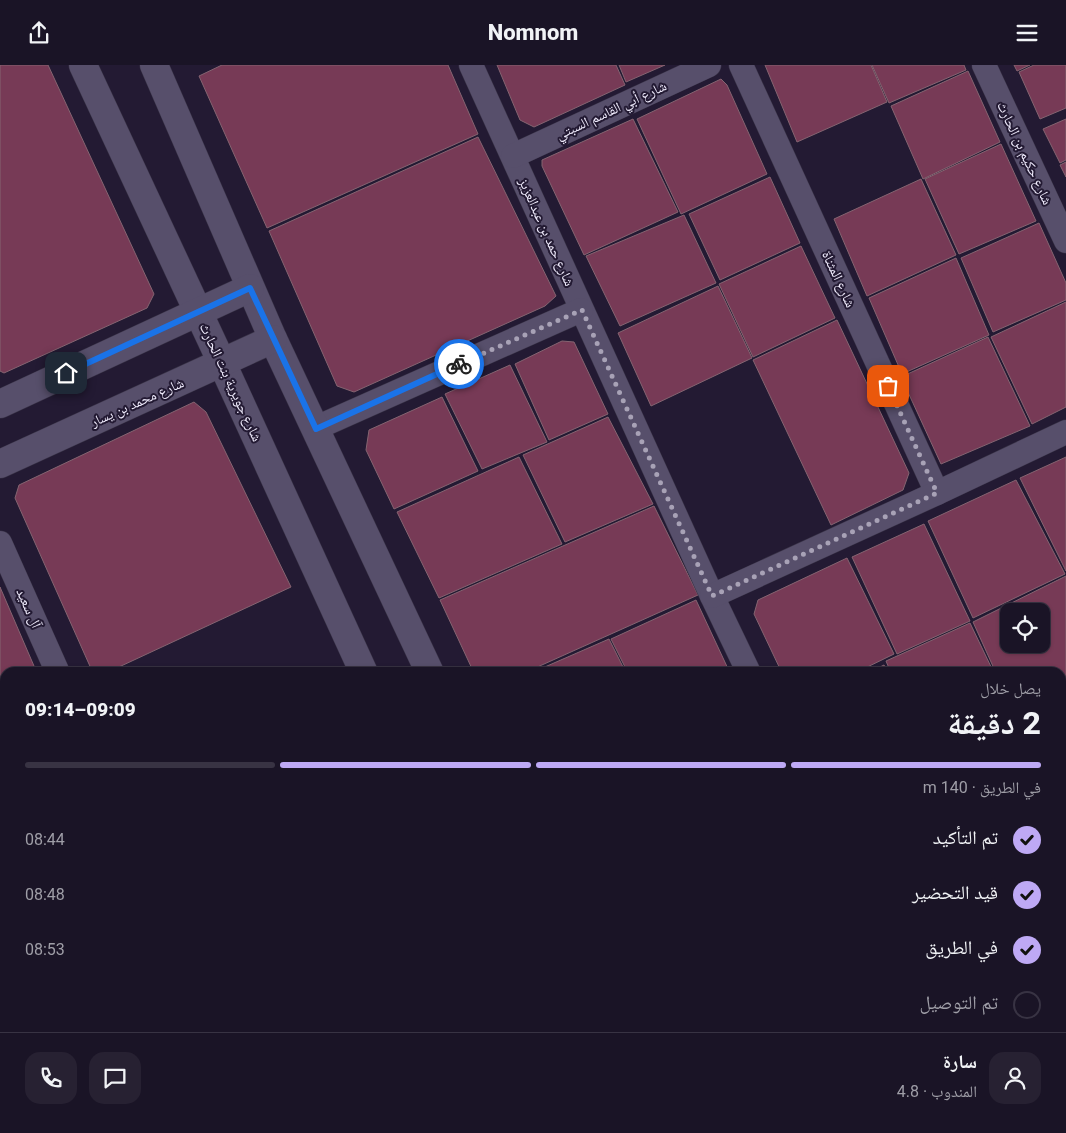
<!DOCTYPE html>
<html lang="ar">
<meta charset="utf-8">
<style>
:root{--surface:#1a1426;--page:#272132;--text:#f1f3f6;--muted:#9f9ea7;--line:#383343;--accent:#bea9f5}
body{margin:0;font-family:Roboto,"Noto Naskh Arabic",sans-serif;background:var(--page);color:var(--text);direction:rtl;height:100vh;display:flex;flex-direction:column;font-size:19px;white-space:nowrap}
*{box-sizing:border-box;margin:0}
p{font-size:16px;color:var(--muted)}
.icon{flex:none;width:28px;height:28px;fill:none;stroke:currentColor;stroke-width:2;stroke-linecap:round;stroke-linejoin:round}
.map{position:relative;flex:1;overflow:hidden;direction:ltr}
.side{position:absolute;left:0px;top:602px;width:1066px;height:466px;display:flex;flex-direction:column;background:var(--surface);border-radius:15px 15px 0 0;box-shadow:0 1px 4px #0004,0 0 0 1px var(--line);direction:rtl}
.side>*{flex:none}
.controls{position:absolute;left:1000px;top:538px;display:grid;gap:10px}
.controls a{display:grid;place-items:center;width:50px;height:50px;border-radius:10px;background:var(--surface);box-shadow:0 1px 4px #0004,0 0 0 1px var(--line);font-size:25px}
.pin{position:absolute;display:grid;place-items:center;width:42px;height:42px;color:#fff;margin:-21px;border-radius:10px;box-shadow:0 2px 8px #0006}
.courier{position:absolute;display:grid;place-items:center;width:50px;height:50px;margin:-25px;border:4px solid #1a73e8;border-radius:50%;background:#fff;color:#222;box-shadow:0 1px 6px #0007}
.head em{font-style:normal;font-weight:800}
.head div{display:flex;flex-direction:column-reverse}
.head{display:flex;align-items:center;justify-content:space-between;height:85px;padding:0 25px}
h1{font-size:32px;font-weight:800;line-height:38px}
.bar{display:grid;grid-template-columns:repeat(4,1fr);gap:8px 5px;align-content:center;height:60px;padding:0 25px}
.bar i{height:6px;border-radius:4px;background:var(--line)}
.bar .current{background:var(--accent)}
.bar p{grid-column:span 4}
.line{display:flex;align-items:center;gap:12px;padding:0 25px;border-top:1px solid var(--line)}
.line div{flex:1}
.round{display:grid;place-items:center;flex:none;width:52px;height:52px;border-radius:15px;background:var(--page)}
ol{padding:0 25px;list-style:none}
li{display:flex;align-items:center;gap:15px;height:55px}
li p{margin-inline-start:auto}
li .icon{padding:5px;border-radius:50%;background:var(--accent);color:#111;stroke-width:4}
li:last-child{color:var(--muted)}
li i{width:28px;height:28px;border:2px solid var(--line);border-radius:50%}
header{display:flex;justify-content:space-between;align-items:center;height:65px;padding:0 25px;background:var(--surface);font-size:22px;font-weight:800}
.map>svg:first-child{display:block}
</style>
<header><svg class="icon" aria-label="menu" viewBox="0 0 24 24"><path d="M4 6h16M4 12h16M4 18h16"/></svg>Nomnom<svg class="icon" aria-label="share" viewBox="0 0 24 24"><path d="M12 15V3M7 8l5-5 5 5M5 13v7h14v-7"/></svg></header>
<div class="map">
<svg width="1066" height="1068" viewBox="0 0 1066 1068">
<rect width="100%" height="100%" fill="#231a33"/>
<g fill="#773a56" stroke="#856471" fill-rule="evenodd">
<path d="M 0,0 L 48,0 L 154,229 L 147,243 L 4,308 L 0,306 Z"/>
<path d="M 222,0 L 448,0 L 478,69 L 267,163 L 199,11 Z"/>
<path d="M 497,0 L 616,0 L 625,20 L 534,62 L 520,55 Z"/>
<path d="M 619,0 L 665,0 L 626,17 Z"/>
<path d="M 765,0 L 871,0 L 887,37 L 797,77 Z"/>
<path d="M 872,0 L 964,0 L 966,5 L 889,38 Z"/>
<path d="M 1014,0 L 1030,0 L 1017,6 Z"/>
<path d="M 1034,0 L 1066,0 L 1066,43 L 1040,54 L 1019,7 Z"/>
<path d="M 968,6 L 1000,77 L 923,114 L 891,41 Z"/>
<path d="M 721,14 L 727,20 L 767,109 L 681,149 L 637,54 Z"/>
<path d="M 633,54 L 678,147 L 584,190 L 542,101 L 542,95 Z"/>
<path d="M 1066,54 L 1066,95 L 1060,98 L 1043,64 Z"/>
<path d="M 478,72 L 556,231 L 545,241 L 354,327 L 337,321 L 269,166 Z"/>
<path d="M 1001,79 L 1036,156 L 959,189 L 925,114 Z"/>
<path d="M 1066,97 L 1066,112 L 1060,100 Z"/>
<path d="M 770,112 L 800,178 L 720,215 L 689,149 Z"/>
<path d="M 921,114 L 956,190 L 867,231 L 834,154 Z"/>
<path d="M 684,150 L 716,218 L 620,261 L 586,191 Z"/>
<path d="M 1039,158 L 1066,218 L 1066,235 L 993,267 L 961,193 Z"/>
<path d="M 801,181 L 835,253 L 753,292 L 719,219 Z"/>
<path d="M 956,193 L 989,270 L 902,309 L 869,233 Z"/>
<path d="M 718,221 L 752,293 L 651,341 L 618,268 Z"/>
<path d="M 1066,237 L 1066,342 L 1032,359 L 991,272 Z"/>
<path d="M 837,255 L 909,408 L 903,425 L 831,460 L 753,295 Z"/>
<path d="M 988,272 L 1030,361 L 941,399 L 901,312 Z"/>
<path d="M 562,276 L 574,277 L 608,349 L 549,375 L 515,299 Z"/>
<path d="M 510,300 L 547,377 L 482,404 L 445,329 Z"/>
<path d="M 442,332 L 478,406 L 394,444 L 366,385 L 369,365 Z"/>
<path d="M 194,337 L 206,347 L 291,522 L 106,608 L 93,608 L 15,433 L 19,420 Z"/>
<path d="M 608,352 L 653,439 L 565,477 L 523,390 Z"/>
<path d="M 519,392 L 562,479 L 439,533 L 397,447 Z"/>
<path d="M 1066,392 L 1066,506 L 1020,413 Z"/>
<path d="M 1016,415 L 1065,509 L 973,553 L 928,456 Z"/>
<path d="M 654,441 L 698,530 L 524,608 L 474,608 L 440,535 Z"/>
<path d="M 924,459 L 970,556 L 897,589 L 852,492 Z"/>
<path d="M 847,493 L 894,589 L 855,608 L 782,608 L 754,549 L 758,535 Z"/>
<path d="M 1066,511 L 1066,649 L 1061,651 L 1061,608 L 996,608 L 973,557 ZM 1009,546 L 1041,546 L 1041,579 L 1009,579 Z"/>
<path d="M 0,522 L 37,608 L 5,608 L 5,685 L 0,687 Z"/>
<path d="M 696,535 L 730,608 L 628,608 L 611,574 Z"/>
<path d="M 970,558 L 994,608 L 891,608 L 886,596 Z"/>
<path d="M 609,574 L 626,608 L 531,608 Z"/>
<path d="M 884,600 L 888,608 L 868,608 Z"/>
<path d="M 5,747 L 5,863 L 0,866 L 0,749 Z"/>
<path d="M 1066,754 L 1066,798 L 1061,787 L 1061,756 Z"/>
<path d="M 1066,842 L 1066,876 L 1061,864 L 1061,845 Z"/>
<path d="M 5,866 L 5,960 L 0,949 L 0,868 Z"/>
<path d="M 1064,1020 L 1066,1024 L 1066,1068 L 987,1068 L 985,1064 L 1061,1064 L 1061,1021 Z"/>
<path d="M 57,1064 L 215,1064 L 217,1068 L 57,1068 Z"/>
<path d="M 221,1064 L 543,1064 L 542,1068 L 223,1068 Z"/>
<path d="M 694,1064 L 782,1064 L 784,1068 L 687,1068 Z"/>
<path d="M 785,1064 L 856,1064 L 858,1068 L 787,1068 Z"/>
<path d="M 859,1064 L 875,1064 L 865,1068 L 861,1068 Z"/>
</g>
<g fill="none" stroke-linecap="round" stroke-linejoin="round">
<defs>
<g id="minor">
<path d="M 471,0 L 712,531 L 749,608"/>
<path d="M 741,0 L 937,428"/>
<path d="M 984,0 L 1066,176"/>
<path d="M 513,91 L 709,0"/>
<path d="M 316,363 L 581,245"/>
<path d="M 0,478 L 58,608"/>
<path d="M 712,531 L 937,428 L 1066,367"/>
<path d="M 1061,685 L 1066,683"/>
<path d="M 0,716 L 5,714"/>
<path d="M 1061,996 L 1066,994"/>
<path d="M 0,1049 L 5,1047"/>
<path d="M 959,1064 L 961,1068"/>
<path d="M 909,1068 L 918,1064"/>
</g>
<g id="tertiary">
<path d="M 83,0 L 222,298 L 364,608"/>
<path d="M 154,0 L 273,274 L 430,608"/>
<path d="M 0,339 L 250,223"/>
<path d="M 0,399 L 273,274"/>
<path d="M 575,1064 L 577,1068"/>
<path d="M 638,1064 L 640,1068"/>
</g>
</defs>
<use href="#minor" stroke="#393347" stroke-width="25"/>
<use href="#tertiary" stroke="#393347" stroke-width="29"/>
<use href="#minor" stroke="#574f6b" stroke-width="24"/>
<use href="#tertiary" stroke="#574f6b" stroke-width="28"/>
</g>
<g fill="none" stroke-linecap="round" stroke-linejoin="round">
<path stroke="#a8a2b6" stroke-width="5" stroke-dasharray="0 9" d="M 459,299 L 582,245 L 712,531 L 937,428 L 888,321"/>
<path stroke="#1a73e8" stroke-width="6" d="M 66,308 L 250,223 L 316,364 L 459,299"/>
</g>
<g text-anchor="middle" stroke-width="4" stroke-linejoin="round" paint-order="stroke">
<g font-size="14" fill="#efebfc" stroke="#231a33">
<text transform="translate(611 45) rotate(-25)" y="5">شارع أبي القاسم السبتي</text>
<text transform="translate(1025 88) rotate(65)" y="5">شارع حكيم بن الحارث</text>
<text transform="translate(547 167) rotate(66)" y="5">شارع حمد بن عبدالعزيز</text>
<text transform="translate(839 214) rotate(65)" y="5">شارع المثناة</text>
<text transform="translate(231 317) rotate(65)" y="5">شارع جويرية بنت الحارث</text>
<text transform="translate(137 337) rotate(-24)" y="5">شارع محمد بن يسار</text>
<text transform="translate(29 543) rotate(66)" y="5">آل سعيد</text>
</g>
</g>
</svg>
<div class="controls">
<a><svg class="icon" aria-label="locate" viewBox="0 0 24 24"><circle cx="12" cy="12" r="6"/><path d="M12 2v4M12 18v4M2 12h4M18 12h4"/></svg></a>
</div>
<div class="pin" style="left:888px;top:321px;background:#ea580c"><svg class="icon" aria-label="bag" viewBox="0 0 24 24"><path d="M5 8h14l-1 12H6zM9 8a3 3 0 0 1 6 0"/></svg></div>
<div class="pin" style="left:66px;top:308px;background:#1f2937"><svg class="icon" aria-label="home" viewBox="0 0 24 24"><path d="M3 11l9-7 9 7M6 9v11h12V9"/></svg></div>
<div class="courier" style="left:459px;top:299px"><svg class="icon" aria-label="bike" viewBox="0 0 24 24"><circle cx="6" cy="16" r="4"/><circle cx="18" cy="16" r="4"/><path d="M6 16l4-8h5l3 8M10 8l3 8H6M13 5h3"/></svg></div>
<section class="side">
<div class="head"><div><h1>2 دقيقة</h1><p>يصل خلال</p></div><em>09:09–09:14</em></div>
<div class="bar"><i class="current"></i><i class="current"></i><i class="current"></i><i></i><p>في الطريق · 140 m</p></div>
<ol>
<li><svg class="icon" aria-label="check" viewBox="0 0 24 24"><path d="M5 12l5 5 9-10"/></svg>تم التأكيد<p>08:44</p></li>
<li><svg class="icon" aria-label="check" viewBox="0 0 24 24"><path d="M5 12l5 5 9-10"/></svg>قيد التحضير<p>08:48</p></li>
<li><svg class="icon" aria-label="check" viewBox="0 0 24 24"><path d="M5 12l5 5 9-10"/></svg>في الطريق<p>08:53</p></li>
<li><i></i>تم التوصيل</li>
</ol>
<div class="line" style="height:90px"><a class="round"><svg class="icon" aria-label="person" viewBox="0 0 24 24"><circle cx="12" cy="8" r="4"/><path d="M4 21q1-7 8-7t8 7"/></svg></a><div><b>سارة</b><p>المندوب · 4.8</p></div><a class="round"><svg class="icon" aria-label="chat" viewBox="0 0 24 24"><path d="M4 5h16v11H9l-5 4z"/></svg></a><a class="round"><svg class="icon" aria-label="phone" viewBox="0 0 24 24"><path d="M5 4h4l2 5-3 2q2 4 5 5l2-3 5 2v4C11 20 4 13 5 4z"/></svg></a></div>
</section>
</div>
